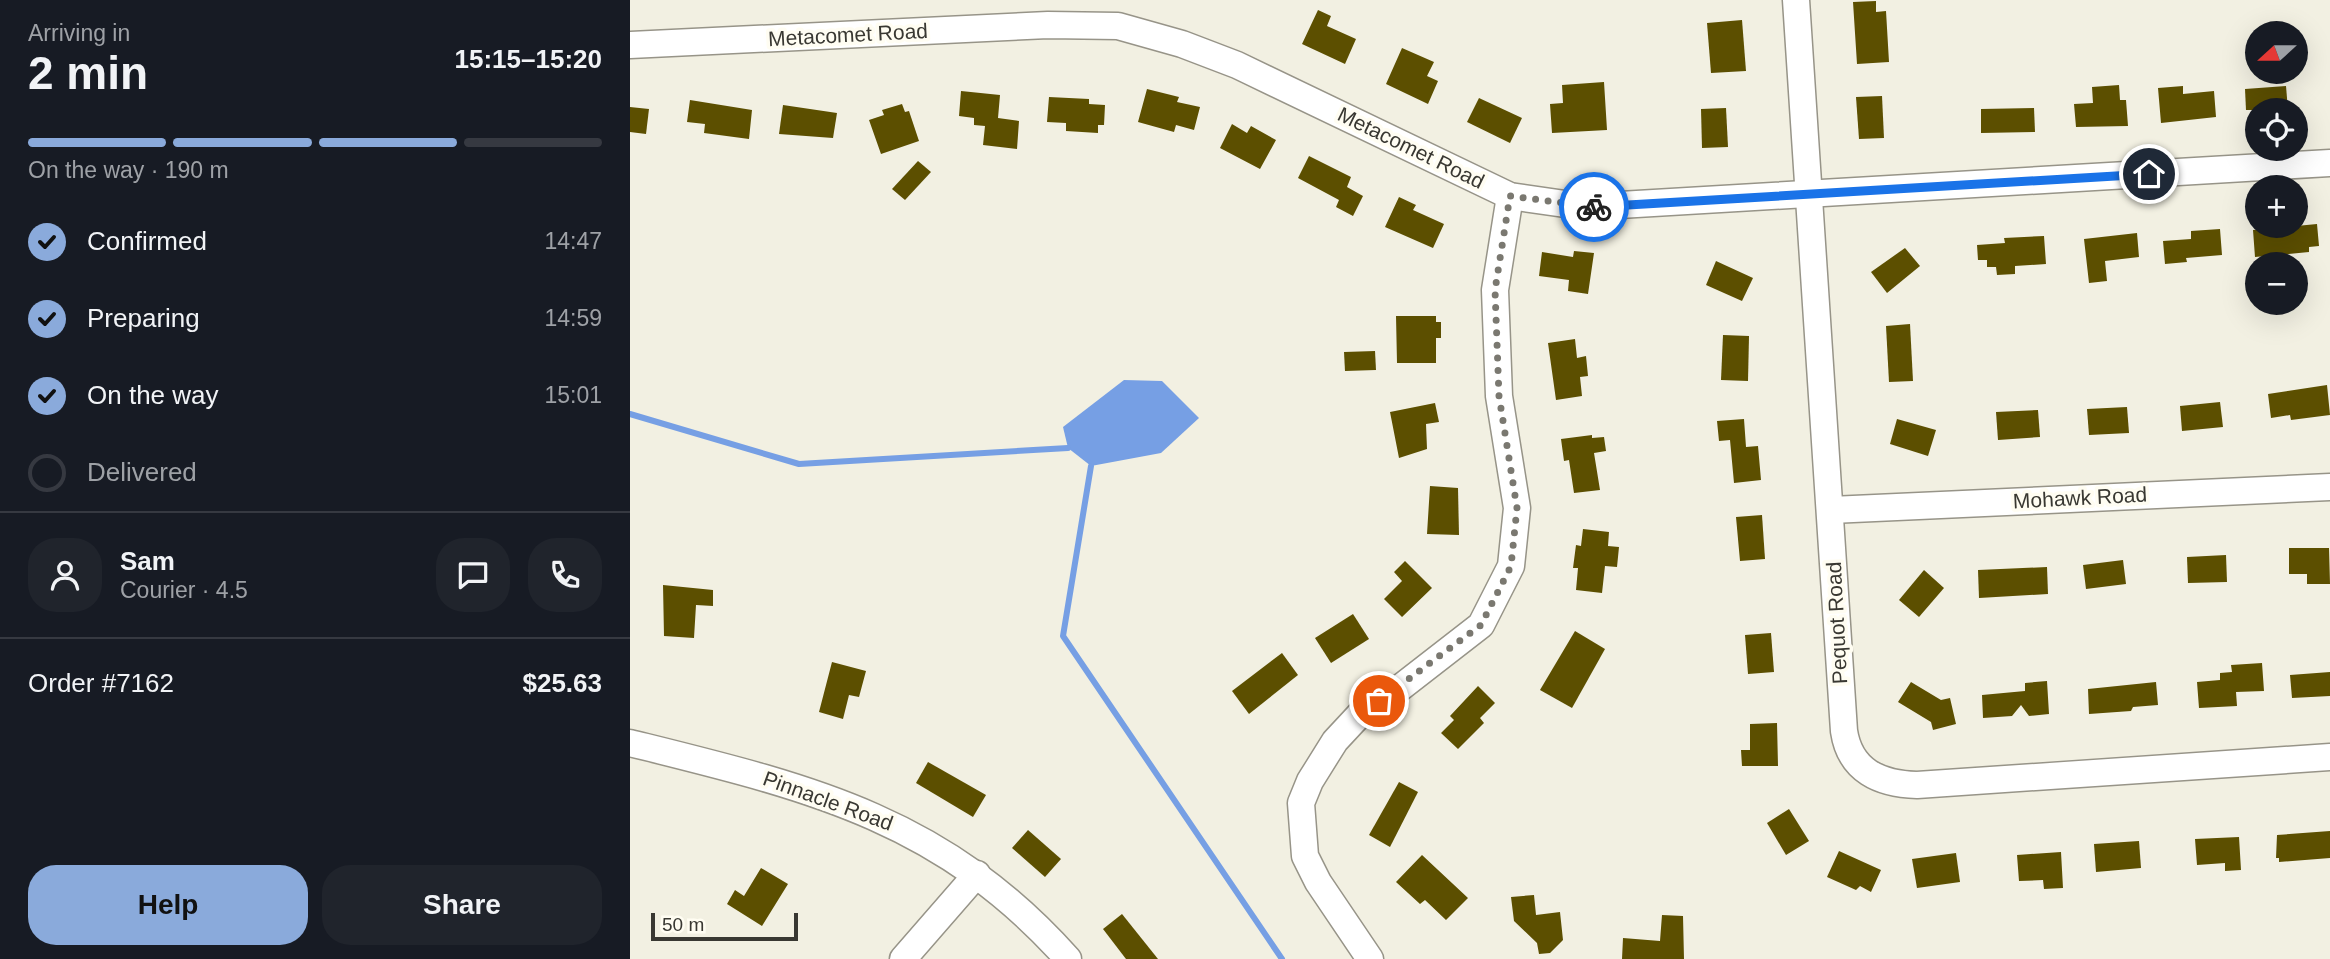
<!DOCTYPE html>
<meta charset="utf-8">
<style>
:root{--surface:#171b24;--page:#20242c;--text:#f1f3f6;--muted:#9ea1a6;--line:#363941;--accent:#8aaadb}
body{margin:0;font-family:Helvetica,sans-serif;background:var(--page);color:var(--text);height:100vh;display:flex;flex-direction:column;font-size:26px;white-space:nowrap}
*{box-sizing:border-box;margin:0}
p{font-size:23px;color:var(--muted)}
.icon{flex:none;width:38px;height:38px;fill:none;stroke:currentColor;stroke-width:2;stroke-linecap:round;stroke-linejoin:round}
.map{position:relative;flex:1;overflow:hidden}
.sheet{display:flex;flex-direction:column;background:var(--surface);width:630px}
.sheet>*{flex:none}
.needle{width:46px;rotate:249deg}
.controls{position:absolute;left:1615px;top:21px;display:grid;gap:14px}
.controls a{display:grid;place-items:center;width:63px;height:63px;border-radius:50%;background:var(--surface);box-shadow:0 7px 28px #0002;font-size:35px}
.scale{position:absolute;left:21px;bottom:18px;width:147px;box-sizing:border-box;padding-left:7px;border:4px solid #393832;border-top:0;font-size:19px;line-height:24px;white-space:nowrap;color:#393832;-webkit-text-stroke:5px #fffdf2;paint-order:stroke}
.pin{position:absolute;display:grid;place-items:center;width:60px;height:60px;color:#fff;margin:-30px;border:4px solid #fff;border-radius:50%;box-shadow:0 2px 7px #0007}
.courier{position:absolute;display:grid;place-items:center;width:70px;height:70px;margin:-35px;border:5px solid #1a73e8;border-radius:50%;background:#fff;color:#222;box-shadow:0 2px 9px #0007}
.headline em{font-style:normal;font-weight:800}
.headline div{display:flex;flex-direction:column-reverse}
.headline{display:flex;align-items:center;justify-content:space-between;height:119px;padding:0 28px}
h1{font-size:46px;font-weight:800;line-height:52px}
.bar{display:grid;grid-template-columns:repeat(4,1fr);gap:10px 7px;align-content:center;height:84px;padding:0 28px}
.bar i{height:9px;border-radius:5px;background:var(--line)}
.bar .current{background:var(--accent)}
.bar p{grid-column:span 4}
.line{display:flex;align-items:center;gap:18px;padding:0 28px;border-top:2px solid var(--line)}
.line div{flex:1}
.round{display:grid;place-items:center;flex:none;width:74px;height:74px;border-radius:28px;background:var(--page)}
ol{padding:0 28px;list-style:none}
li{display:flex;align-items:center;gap:21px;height:77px}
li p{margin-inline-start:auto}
li .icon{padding:7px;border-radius:50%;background:var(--accent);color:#111;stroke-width:4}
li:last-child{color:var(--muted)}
li i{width:38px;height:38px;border:4px solid var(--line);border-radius:50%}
.primary-button{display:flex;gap:14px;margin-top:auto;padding:14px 28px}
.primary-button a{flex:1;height:80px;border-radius:28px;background:var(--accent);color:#111;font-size:28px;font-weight:800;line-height:80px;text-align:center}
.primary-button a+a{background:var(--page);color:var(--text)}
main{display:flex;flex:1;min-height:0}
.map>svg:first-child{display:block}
</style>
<main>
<section class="sheet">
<div class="headline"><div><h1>2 min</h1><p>Arriving in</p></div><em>15:15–15:20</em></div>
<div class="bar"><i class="current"></i><i class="current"></i><i class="current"></i><i></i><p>On the way · 190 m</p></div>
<ol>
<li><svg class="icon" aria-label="check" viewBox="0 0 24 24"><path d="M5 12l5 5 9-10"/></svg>Confirmed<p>14:47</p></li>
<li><svg class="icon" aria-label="check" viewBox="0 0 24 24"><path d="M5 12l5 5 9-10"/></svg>Preparing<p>14:59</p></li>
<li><svg class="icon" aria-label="check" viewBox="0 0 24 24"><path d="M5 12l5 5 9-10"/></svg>On the way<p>15:01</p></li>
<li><i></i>Delivered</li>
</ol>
<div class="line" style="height:126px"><a class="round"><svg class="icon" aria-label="person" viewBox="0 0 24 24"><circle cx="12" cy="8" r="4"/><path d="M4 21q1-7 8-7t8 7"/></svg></a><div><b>Sam</b><p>Courier · 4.5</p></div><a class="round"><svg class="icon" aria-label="chat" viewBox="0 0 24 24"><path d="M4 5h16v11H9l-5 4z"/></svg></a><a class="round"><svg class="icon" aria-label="phone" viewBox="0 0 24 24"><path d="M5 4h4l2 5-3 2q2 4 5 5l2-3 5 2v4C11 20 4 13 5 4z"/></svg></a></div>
<div class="line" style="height:91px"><div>Order #7162</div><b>$25.63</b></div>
<div class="primary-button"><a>Help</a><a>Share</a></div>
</section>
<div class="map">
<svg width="1700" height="959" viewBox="0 0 1700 959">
<rect width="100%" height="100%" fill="#f2f0e2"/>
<path fill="#769fe4" d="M 494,380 L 532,381 L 569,418 L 531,453 L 461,466 L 438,448 L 433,427 Z"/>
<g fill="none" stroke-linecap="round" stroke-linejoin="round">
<g stroke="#769fe4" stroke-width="6">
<path d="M 0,414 L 169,464 L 438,448"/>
<path d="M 461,466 L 433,636 L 652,959"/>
</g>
</g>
<g fill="#5c4f00">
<path d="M 1246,1 L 1246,12 L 1256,11 L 1259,62 L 1227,64 L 1223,2 Z"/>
<path d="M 688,10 L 701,16 L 697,26 L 726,39 L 715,64 L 672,44 Z"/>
<path d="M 1112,20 L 1116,71 L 1081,73 L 1077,23 Z"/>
<path d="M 772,48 L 804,62 L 797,76 L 808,81 L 798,104 L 756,84 Z"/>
<path d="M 974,82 L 977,130 L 922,133 L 920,104 L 933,103 L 932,85 Z"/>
<path d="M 1489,85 L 1490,100 L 1496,100 L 1498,126 L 1446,127 L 1444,104 L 1463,103 L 1462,87 Z"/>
<path d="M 1553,86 L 1553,94 L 1584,91 L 1586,117 L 1531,123 L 1528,88 Z"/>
<path d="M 1656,86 L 1658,110 L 1616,110 L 1615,89 Z"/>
<path d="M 517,89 L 549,97 L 547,102 L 570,107 L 564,130 L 546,125 L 544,132 L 508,122 Z"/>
<path d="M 331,91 L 370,95 L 368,118 L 389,121 L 387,149 L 353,145 L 355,126 L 344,125 L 344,118 L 329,116 Z"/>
<path d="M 1252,96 L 1254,138 L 1229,139 L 1226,97 Z"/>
<path d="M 419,97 L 459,99 L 459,104 L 475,105 L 474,125 L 468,125 L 468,133 L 436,131 L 436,123 L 417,122 Z"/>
<path d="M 849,98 L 892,118 L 880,143 L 837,122 Z"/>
<path d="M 60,100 L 122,110 L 119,139 L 74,133 L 75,124 L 57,122 Z"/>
<path d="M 272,104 L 275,112 L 279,111 L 289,141 L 251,154 L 239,120 L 254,115 L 252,110 Z"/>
<path d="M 153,105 L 207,113 L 203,138 L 149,134 Z"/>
<path d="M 0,107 L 19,109 L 16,134 L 0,132 Z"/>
<path d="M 1096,108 L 1098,147 L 1072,148 L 1071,109 Z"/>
<path d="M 1404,108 L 1405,132 L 1351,133 L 1351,109 Z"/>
<path d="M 602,124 L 617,133 L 621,126 L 646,140 L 630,169 L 590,148 Z"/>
<path d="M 679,156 L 721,177 L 717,187 L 733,196 L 723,216 L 706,207 L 709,200 L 668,178 Z"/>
<path d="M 288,161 L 301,172 L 275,200 L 262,189 Z"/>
<path d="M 769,197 L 786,205 L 783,210 L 814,224 L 803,248 L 755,227 Z"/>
<path d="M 1687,224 L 1689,246 L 1679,247 L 1679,252 L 1625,257 L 1623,230 Z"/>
<path d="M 1590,229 L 1592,255 L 1556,258 L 1557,262 L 1535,264 L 1533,241 L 1561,239 L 1561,231 Z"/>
<path d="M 1507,233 L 1509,257 L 1475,261 L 1477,281 L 1459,283 L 1454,239 Z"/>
<path d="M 1414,236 L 1416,264 L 1385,266 L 1385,274 L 1367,275 L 1366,267 L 1357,267 L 1357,260 L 1348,260 L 1347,245 L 1375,243 L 1374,238 Z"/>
<path d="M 1275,248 L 1290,266 L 1257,293 L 1241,272 Z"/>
<path d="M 944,251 L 964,253 L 958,294 L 938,291 L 939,280 L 909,276 L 912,252 L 943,257 Z"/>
<path d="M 1086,261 L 1123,278 L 1112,301 L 1076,285 Z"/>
<path d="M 766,316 L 806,316 L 806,322 L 811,322 L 811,338 L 806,338 L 806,363 L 767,363 Z"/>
<path d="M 1280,324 L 1283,381 L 1259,382 L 1256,326 Z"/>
<path d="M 1093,335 L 1119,336 L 1118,381 L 1091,380 Z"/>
<path d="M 945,339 L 947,358 L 956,356 L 958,376 L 950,377 L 952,396 L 926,400 L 918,343 Z"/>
<path d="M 745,351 L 746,370 L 715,371 L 714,352 Z"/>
<path d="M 1697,385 L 1700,415 L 1661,420 L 1660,415 L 1641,418 L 1638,394 Z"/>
<path d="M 1590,402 L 1593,427 L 1552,431 L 1550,406 Z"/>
<path d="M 805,403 L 809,422 L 796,424 L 797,449 L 769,458 L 760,412 Z"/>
<path d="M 1497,407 L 1499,433 L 1459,435 L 1457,409 Z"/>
<path d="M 1408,410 L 1410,437 L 1368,440 L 1366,412 Z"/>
<path d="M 1114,419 L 1116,447 L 1128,446 L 1131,480 L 1104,483 L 1100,440 L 1089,441 L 1087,421 Z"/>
<path d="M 1267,419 L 1306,430 L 1298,456 L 1260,444 Z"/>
<path d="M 962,435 L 962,438 L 974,437 L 976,451 L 964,453 L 970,490 L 944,493 L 939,460 L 934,461 L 931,439 Z"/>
<path d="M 800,486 L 828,488 L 829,535 L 797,534 Z"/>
<path d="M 1132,515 L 1135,559 L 1110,561 L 1106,517 Z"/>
<path d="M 953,529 L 979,532 L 978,546 L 989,547 L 987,567 L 975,566 L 972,593 L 946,590 L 948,568 L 943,568 L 946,545 L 951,546 Z"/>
<path d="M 1659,548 L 1699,548 L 1700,584 L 1677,584 L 1677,574 L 1659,574 Z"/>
<path d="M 1596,555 L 1597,582 L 1558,583 L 1557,557 Z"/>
<path d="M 1493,560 L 1496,584 L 1456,589 L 1453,565 Z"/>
<path d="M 775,561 L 802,588 L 772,617 L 754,599 L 772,581 L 764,572 Z"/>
<path d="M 1417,567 L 1418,594 L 1349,598 L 1348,570 Z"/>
<path d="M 1294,570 L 1314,588 L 1289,617 L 1269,600 Z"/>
<path d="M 33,585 L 83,590 L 83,606 L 66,605 L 64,638 L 34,636 Z"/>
<path d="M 723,614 L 739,639 L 701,663 L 685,638 Z"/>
<path d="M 945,631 L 975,649 L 942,708 L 910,690 Z"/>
<path d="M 1141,633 L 1144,672 L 1118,674 L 1115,635 Z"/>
<path d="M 652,653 L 668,675 L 619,714 L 602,691 Z"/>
<path d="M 202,662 L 236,671 L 229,697 L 219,695 L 213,719 L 189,712 Z"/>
<path d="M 1632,663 L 1634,691 L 1606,692 L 1607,706 L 1569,708 L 1567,682 L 1590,680 L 1590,673 L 1602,672 L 1601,665 Z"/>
<path d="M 1700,672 L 1700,696 L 1662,698 L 1660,675 Z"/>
<path d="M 1417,681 L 1419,714 L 1399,716 L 1391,705 L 1382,716 L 1353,718 L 1352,695 L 1395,691 L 1395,683 Z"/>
<path d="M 1281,682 L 1311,700 L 1320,698 L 1326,724 L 1303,730 L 1301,722 L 1268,702 Z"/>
<path d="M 1526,682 L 1528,705 L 1503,707 L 1501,711 L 1459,714 L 1458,689 Z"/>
<path d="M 848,686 L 865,703 L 850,718 L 854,723 L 828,749 L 811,733 L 824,720 L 820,716 Z"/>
<path d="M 1147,723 L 1148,766 L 1112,766 L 1111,750 L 1120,750 L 1120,724 Z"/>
<path d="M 298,762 L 356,795 L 343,817 L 286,783 Z"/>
<path d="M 769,782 L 788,792 L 760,847 L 739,835 Z"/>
<path d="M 1159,809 L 1179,841 L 1156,855 L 1137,823 Z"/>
<path d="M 398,830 L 431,859 L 415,877 L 382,848 Z"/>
<path d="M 1700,831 L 1700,858 L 1649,862 L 1649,858 L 1646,858 L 1647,835 Z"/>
<path d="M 1609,837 L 1611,870 L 1595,871 L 1595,863 L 1567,865 L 1565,839 Z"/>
<path d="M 1509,841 L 1511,868 L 1466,872 L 1464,844 Z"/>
<path d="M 1209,851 L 1251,870 L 1241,892 L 1230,886 L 1226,890 L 1197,877 Z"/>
<path d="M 1431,852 L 1433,888 L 1414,889 L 1413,880 L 1389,881 L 1387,855 Z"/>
<path d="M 1326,853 L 1330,882 L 1287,888 L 1282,859 Z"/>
<path d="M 792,855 L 838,898 L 816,920 L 795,900 L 790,904 L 766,882 Z"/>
<path d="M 131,868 L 158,884 L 132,926 L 97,904 L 105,890 L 114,896 Z"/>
<path d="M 904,895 L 906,915 L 930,912 L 933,940 L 920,953 L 909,954 L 907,943 L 884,921 L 881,897 Z"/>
<path d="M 492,914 L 528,959 L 496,959 L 473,929 Z"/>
<path d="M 1032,915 L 1053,916 L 1054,959 L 992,959 L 993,938 L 1030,941 Z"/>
</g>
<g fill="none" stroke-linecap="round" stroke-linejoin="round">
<defs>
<g id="minor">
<path d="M 1166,0 L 1214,731 C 1220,771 1250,784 1287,785 L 1700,757"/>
<path d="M 0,45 L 418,25 L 488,26 L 552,44 L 607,65 L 880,196 L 956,207 L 1700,163"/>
<path d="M 1201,510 L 1700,487"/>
<path d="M 0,743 C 177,787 311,817 438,959"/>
<path d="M 273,959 L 347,874"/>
<path d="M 740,959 L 688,882 L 675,856 L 671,803 L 680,781 L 705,741 L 732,712 L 766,691 L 851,625 L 881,566 L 887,508 L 869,396 L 865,290 L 880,196"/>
</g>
</defs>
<use href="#minor" stroke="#979488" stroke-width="29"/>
<use href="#minor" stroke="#fff" stroke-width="26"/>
</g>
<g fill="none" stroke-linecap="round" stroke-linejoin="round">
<path stroke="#7a7870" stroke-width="7" stroke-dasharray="0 12.6" d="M 749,701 L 851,625 L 881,566 L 887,508 L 869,396 L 865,290 L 880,196 L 964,207"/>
<path stroke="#1a73e8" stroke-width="9" d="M 964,207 L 1519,174"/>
</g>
<g text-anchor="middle" stroke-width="7" stroke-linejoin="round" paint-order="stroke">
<g font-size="21" fill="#393832" stroke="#fffdf2">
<text transform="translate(218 35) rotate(-3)" y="7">Metacomet Road</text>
<text transform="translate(781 148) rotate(26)" y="7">Metacomet Road</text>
<text transform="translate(1450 498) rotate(-3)" y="7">Mohawk Road</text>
<text transform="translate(1207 623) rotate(-93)" y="7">Pequot Road</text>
<text transform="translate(198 801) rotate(20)" y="7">Pinnacle Road</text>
</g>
</g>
</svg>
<div class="controls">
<a><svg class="needle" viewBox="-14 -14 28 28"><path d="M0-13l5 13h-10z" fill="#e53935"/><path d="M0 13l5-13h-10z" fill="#9ea1a6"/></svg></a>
<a><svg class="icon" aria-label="locate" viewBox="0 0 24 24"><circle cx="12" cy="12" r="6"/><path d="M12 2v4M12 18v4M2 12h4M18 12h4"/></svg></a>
<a>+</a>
<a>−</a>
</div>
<div class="scale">50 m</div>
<div class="pin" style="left:749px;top:701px;background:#ea580c"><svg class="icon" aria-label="bag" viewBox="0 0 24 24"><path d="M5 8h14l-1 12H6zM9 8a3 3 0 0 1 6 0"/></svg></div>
<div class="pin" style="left:1519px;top:174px;background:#1f2937"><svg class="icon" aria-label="home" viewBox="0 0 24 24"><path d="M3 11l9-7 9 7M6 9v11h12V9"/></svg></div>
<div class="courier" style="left:964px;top:207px"><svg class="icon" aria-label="bike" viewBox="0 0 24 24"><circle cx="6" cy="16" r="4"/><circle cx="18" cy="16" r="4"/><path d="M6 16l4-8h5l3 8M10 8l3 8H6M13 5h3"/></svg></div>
</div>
</main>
